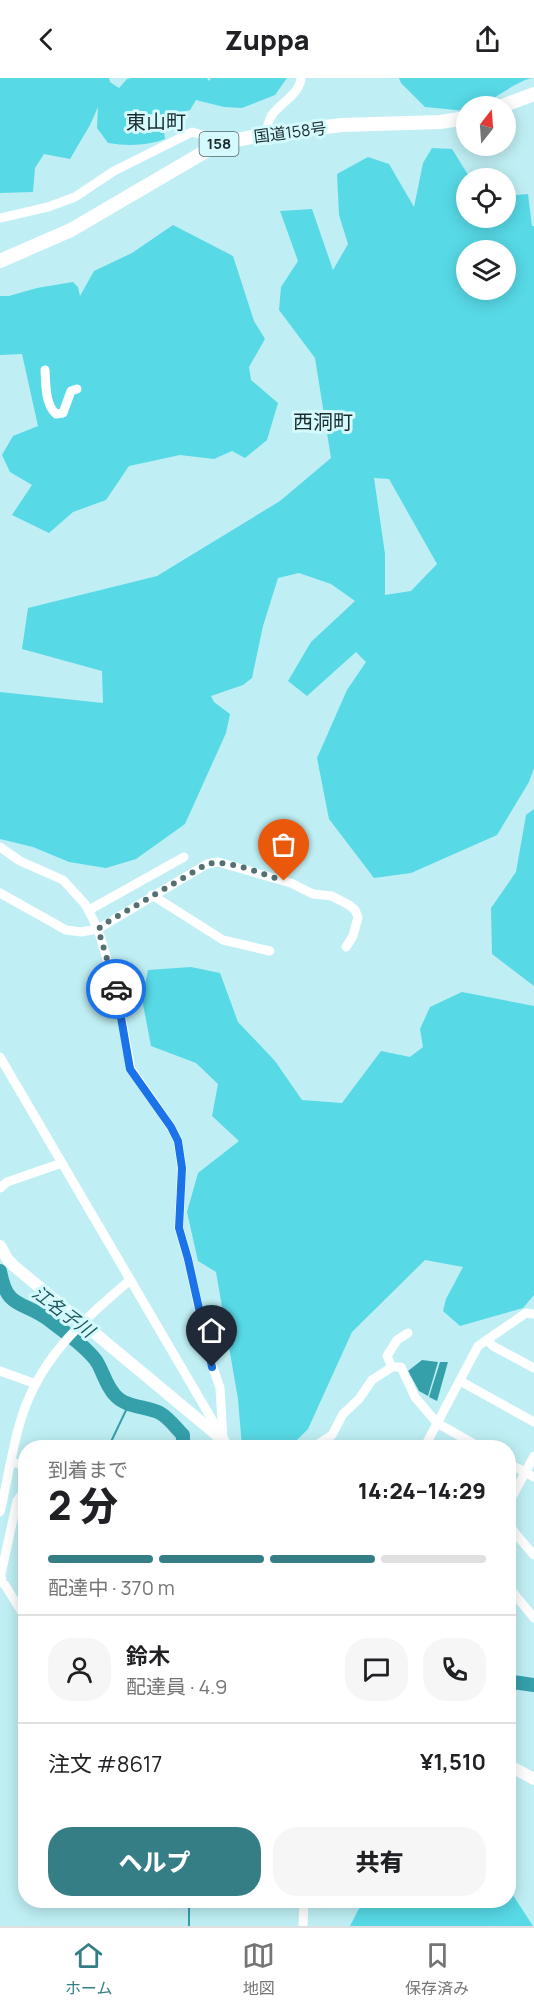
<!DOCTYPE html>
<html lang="ja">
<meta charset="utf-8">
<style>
:root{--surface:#fff;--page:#f6f6f6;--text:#202124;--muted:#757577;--line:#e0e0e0;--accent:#367e86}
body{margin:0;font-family:Manrope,"Noto Sans JP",sans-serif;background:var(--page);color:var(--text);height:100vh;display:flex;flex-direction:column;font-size:22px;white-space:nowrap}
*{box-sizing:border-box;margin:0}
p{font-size:20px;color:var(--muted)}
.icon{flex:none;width:33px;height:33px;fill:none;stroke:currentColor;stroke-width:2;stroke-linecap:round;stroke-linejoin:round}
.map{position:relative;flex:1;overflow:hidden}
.side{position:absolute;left:18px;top:1362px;width:498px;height:468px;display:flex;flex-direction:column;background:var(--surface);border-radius:24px;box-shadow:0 3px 15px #0003}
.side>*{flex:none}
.needle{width:39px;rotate:17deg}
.controls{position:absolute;left:456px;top:18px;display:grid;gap:12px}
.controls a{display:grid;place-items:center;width:60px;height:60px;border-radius:50%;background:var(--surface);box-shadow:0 3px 15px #0003;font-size:30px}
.pin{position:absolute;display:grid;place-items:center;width:51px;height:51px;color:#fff;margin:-62px -26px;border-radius:50% 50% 50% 0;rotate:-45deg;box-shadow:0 0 6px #0007}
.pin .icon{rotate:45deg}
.courier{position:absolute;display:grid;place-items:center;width:60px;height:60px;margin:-30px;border:4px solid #1a73e8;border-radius:50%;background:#fff;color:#222;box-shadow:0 2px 8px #0007}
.headline em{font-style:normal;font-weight:800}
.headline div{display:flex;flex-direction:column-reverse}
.headline{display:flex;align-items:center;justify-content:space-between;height:102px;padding:0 30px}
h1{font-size:39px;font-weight:800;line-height:45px}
.bar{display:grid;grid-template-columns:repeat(4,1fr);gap:9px 6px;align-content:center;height:72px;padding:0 30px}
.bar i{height:8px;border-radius:4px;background:var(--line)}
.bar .active{background:var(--accent)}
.bar p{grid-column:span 4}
.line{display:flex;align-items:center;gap:15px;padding:0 30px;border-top:2px solid var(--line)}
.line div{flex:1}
.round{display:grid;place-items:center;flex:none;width:63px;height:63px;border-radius:24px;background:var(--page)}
.cta{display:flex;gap:12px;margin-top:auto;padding:12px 30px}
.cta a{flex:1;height:69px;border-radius:24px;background:var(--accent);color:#fff;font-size:24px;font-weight:800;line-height:69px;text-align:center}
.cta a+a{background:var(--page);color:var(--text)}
header{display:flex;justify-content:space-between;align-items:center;height:78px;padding:0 30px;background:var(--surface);font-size:27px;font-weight:800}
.tabs{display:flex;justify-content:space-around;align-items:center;height:84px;border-top:2px solid var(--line);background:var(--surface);font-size:16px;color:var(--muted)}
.tabs a{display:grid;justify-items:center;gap:3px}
.tabs .active{color:var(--accent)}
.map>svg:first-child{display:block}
</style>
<header><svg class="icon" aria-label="back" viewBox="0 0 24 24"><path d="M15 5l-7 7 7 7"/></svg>Zuppa<svg class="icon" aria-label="share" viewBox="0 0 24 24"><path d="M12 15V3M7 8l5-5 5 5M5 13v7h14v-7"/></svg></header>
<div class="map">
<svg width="534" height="1848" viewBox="0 0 534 1848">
<rect width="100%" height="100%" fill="#bfeff4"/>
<g fill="#57d9e6" fill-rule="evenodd">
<path d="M 0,0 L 109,0 L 110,4 L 119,10 L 127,1 L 131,0 L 207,0 L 209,3 L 211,0 L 287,0 L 275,17 L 242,30 L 224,29 L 196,22 L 190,32 L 162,39 L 165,61 C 147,68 127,68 108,65 L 97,50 L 98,29 L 90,47 L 70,81 L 44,76 L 35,90 L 33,114 L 0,115 Z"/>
<path d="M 399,0 L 531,0 C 509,6 491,28 466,28 L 466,33 L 425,29 L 401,5 Z"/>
<path d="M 432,70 L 452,71 L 470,100 L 466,100 L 466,140 L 506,140 L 506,118 L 528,116 L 532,148 L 534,148 L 534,690 L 529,704 L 497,757 L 411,795 L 374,800 L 329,741 L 317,680 L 347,612 L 366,584 L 356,574 L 307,618 L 288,603 L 311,564 L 355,523 L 331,506 L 299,495 L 278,500 L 263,548 L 252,600 L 243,607 L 211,618 L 214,624 L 230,636 L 226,655 L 185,746 L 136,781 L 106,790 L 69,784 L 33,769 L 0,761 L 0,614 L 103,625 L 102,593 L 22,571 L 28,530 L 157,498 L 280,423 L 331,380 L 315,280 L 279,232 L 281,209 L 298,183 L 280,133 L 312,131 L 333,192 L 348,166 L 339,137 L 337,96 L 368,79 L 389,86 L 414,129 L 423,85 ZM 506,172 L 506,212 L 466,212 L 466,172 ZM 374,400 L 389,401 L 437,486 L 411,513 L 385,517 L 385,476 Z"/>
<path d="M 173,147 L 233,178 L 254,243 L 265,261 L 249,289 L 251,302 L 278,325 L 267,362 L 245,380 L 232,373 L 214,381 L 180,377 L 129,388 L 106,422 L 73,434 L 49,455 L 12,437 L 32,407 L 10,394 L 2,377 L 13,358 L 38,348 L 22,276 L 0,277 L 0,218 L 9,218 L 37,210 L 73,204 L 78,209 L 80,218 L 94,193 L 132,175 Z"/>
<path d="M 534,731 L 534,908 L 492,876 L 491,830 L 516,794 L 526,737 Z"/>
<path d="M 191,889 L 220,895 L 238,944 L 275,983 L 302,1022 L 342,1025 L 381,973 L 410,979 L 423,969 L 420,951 L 430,929 L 462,914 L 534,928 L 534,1217 L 523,1230 L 460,1248 L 443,1233 L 446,1221 L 463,1189 L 425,1182 L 352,1254 L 308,1351 L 290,1369 L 242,1369 L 238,1321 L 216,1194 L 198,1183 L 187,1134 L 198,1095 L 239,1063 L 212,1038 L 218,1006 L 196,985 L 151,968 L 142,921 L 148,892 Z"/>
<path d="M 509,1811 L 533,1848 L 350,1848 L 363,1823 L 508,1822 Z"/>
</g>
<g fill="#35a0aa">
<path d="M 422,1282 L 438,1284 L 428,1318 L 419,1313 L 408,1293 Z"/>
<path d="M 440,1284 L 448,1284 L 437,1323 L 429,1319 Z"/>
</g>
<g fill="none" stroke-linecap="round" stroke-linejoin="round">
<g stroke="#35a0aa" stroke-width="2">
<path d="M 108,1370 L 129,1326"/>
<path d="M 189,1848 L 189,1822"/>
</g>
<g stroke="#35a0aa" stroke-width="14">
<path d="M 0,1193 C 7,1232 22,1222 49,1242 C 63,1253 87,1269 97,1284 C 103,1294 106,1307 114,1316 C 125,1330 146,1328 160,1335 C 169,1340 176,1350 183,1357 L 183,1363 L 187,1370"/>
<path d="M 508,1602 L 513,1604 L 534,1607"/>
</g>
<g stroke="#fff" stroke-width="9">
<path d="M 266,56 C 267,49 268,43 272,37 C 280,25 300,16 301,0"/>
<path d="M 0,140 L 48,129 L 75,119 L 114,93 L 192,54 L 210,59 L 218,66"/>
<path d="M 45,292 C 46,307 45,326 56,336 L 63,335 L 71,313 L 77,311"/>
<path d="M 0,769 L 20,783 L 63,802 L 85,826 L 98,851 L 117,916 L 131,991 L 171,1049 L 178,1063 L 182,1090 L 179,1150 L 188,1181 L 210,1281 L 220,1310 L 223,1362"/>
<path d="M 0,815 L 66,852 L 81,854 L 98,851 L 207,786 L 218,784 L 291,805 L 313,816 L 332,818 L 349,827 L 355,832 L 358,839 L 353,858 L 346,869"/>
<path d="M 152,817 L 223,862 L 270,873"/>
<path d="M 89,832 L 184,779"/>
<path d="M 0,979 L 221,1357"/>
<path d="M 0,1110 L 7,1104 L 62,1085"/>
<path d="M 487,1262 L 493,1268 L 534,1290"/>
<path d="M 392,1289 L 387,1278 L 397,1262 L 408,1255"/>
<path d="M 0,1293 L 36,1306"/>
<path d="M 460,1303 L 534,1344"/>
<path d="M 312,1370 L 332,1357 L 343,1336 L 359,1321 L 372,1302 L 392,1289 L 401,1289 L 415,1319 L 437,1345 L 481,1370"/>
<path d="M 424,1370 L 478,1268 L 526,1235 L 534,1236"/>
<path d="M 12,1384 L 26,1388"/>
<path d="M 508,1385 L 534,1399"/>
<path d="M 26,1410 L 17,1423 L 1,1496 L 2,1505 L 5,1507 L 26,1541"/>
<path d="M 508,1429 L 511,1421 L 534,1378"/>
<path d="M 0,1434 C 7,1406 11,1376 19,1348 C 37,1282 80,1245 129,1203"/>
<path d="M 508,1443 L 514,1454 L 534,1477"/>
<path d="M 508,1507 L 515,1517 L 534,1540"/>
<path d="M 303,1848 L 304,1822"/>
</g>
<g stroke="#fff" stroke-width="12">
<path d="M 0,1168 L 8,1182 L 14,1188 L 223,1362 L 227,1370"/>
<path d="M 508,1687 L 534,1701"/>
</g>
<g stroke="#fff" stroke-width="14">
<path d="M 502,28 L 534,16"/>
<path d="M 0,183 L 71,152 L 218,66 L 266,56 L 342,47 L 440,44 L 466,40"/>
</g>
</g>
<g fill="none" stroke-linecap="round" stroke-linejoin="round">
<path stroke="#537073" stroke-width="6" stroke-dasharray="0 10.8" d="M 116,911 L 98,851 L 106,845 L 207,786 C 229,781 262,796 284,803"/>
<path stroke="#1a73e8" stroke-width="8" d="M 116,911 L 130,991 L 171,1049 L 178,1063 L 182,1090 L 179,1150 L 188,1181 L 212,1289"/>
</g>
<g text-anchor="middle" stroke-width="6" stroke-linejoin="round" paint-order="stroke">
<rect fill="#d4fafe" stroke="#51696c" stroke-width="1.5" x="199.5" y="54" width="39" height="24" rx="4.5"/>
<g font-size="15" font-weight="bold" fill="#192b2d">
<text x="219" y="71">158</text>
</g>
<g font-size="16" fill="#192b2d" stroke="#d4fafe">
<text transform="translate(290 54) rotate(-7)" y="6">国道158号</text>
</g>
<g font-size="18" font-style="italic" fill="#1c575c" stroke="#d4fafe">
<text transform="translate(63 1234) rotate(37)" y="6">江名子川</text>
</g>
<g font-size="20" fill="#192b2d" stroke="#d4fafe">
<text x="156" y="51">東山町</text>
<text x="323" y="351">西洞町</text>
</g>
</g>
</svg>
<div class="controls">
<a><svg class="needle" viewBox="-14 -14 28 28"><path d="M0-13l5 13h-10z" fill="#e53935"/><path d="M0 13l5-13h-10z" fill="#757577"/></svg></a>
<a><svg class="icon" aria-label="locate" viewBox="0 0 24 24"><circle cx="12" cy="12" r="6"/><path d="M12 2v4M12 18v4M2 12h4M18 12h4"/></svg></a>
<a><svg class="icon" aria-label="layers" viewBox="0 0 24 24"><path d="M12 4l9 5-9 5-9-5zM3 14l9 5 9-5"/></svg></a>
</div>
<div class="pin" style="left:284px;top:803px;background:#ea580c"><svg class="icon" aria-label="bag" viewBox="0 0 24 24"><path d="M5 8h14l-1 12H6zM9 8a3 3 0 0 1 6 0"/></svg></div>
<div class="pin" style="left:212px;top:1289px;background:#1f2937"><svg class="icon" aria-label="home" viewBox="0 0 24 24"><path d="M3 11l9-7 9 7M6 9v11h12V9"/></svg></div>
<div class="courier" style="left:116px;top:911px"><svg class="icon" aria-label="car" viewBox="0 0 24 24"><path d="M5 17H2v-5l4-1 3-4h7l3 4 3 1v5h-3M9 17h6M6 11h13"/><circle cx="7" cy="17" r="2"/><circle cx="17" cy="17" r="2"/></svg></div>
<section class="side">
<div class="headline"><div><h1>2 分</h1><p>到着まで</p></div><em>14:24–14:29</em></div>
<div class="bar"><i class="active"></i><i class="active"></i><i class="active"></i><i></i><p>配達中 · 370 m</p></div>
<div class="line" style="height:108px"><a class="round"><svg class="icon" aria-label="person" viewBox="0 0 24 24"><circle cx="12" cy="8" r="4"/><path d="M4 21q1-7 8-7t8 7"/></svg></a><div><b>鈴木</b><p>配達員 · 4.9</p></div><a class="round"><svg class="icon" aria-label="chat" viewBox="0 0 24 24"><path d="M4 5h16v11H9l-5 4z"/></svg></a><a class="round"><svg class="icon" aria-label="phone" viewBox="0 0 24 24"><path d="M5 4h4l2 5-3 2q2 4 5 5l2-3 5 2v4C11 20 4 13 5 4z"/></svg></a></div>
<div class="line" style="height:78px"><div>注文 #8617</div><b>¥1,510</b></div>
<div class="cta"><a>ヘルプ</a><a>共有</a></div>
</section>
</div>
<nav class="tabs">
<a class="active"><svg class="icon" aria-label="home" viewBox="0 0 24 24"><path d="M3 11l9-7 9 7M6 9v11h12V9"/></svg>ホーム</a>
<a><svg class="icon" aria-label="map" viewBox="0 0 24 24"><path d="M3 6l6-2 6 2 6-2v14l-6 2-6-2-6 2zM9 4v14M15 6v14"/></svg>地図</a>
<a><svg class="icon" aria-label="saved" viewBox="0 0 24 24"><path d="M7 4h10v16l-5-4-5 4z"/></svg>保存済み</a>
</nav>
